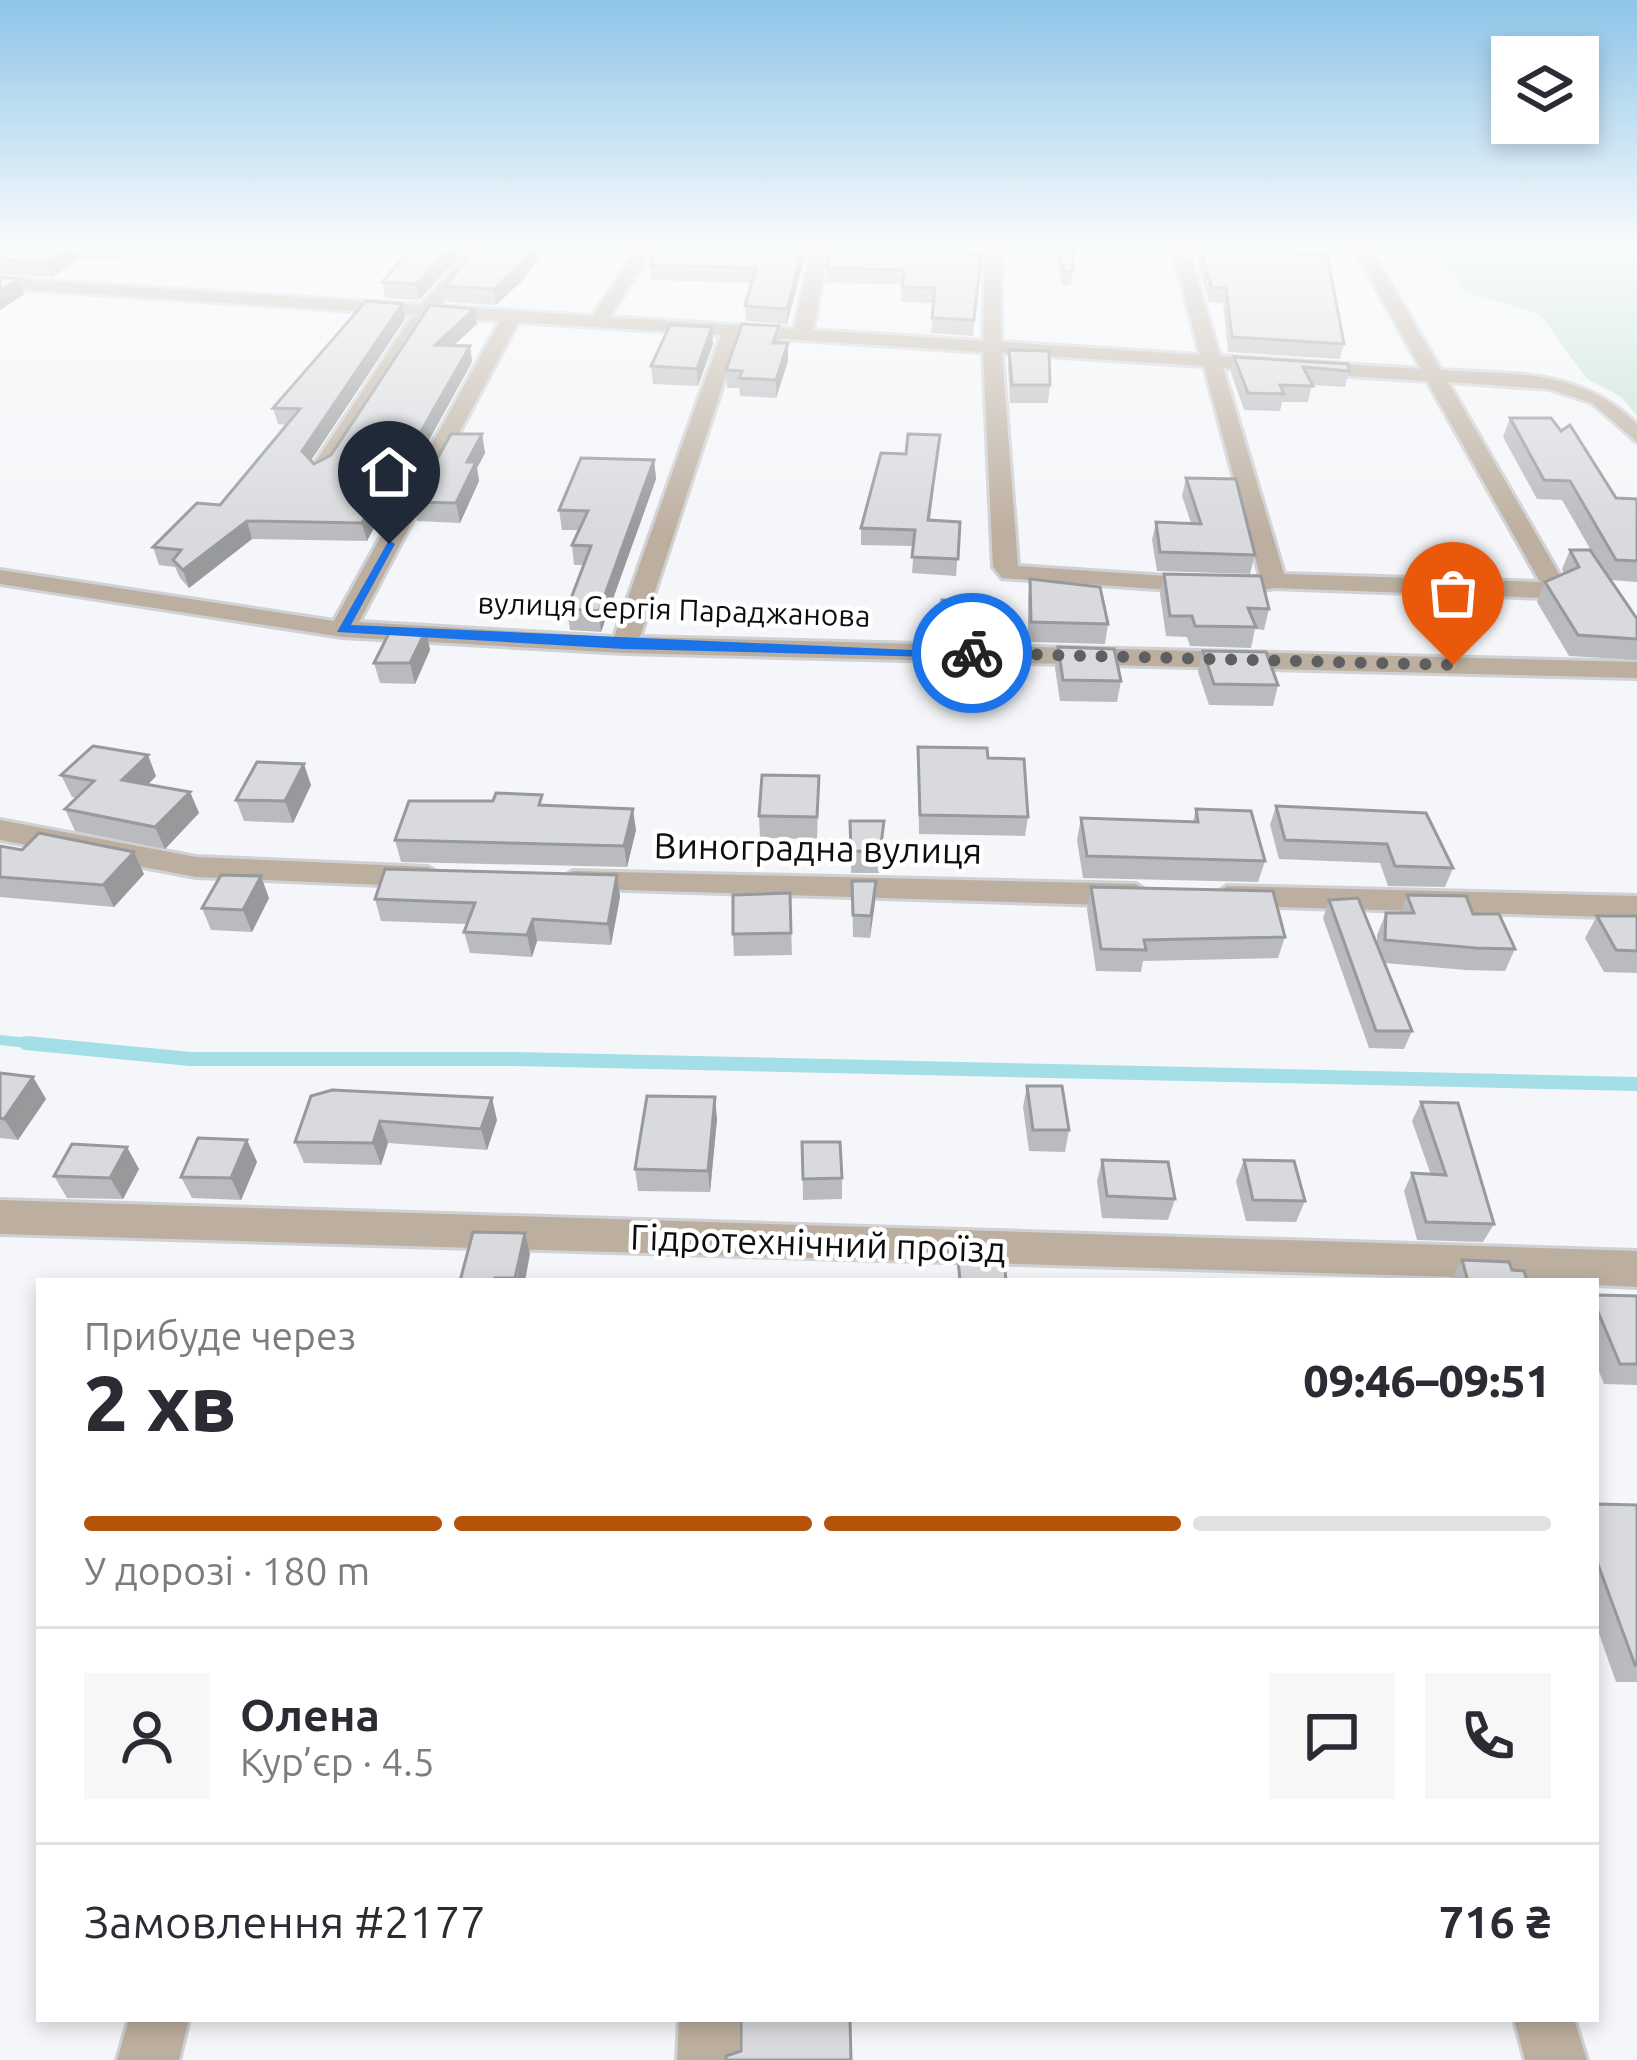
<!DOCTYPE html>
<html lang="uk">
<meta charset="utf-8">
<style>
:root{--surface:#fff;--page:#f7f7f7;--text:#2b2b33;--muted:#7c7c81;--line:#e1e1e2;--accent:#b45309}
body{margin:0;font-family:Ubuntu,sans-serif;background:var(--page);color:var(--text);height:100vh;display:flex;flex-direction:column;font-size:45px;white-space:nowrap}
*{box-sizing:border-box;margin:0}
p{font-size:39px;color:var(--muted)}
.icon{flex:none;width:66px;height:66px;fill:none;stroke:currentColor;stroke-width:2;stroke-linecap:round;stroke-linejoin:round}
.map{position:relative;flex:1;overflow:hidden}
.sheet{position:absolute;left:36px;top:1278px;width:1563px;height:744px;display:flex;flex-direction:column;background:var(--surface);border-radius:0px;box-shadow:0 6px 18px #0003}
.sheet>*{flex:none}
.buttons{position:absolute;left:1491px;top:36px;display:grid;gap:24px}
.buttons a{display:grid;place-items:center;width:108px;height:108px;border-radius:0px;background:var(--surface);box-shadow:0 6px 18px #0003;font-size:60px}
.pin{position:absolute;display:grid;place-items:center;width:102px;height:102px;color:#fff;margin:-123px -51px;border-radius:50% 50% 50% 0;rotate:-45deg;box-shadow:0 0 12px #0007}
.pin .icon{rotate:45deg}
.courier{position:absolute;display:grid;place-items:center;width:120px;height:120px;margin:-60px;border:9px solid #1a73e8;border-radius:50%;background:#fff;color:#222;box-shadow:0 3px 15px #0007}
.head em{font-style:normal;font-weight:800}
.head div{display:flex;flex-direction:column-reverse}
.head{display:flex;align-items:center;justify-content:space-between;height:204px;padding:0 48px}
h1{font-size:78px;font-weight:800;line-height:90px}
.bar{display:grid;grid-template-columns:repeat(4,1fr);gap:18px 12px;align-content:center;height:144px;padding:0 48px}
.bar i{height:15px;border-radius:9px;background:var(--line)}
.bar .on{background:var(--accent)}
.bar p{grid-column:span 4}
.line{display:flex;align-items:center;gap:30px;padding:0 48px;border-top:3px solid var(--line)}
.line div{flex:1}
.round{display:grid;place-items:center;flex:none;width:126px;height:126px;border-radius:0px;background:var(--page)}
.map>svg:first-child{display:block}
</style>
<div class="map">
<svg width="1637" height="2060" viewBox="0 0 1637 2060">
<rect width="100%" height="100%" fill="#f4f6f9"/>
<path fill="#c4e3d4" d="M 1437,245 L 1637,245 L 1637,416 L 1621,397 L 1586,378 L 1540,314 L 1463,291 Z"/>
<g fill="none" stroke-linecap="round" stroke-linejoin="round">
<path stroke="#a4dfe7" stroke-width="10" d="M 0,1040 L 56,1046"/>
<path stroke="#a4dfe7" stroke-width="14" d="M 26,1043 L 190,1059 L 514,1059 L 1637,1084"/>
<defs>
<g id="minor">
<path d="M 474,245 L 491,245 L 439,306 L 593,316 L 639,245 L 655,245 L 610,317 L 794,329 L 813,245 L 829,245 L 813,330 L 983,341 L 985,245 L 1001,245 L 1001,342 L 1200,355 L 1171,245 L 1187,245 L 1220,356 L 1421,369 L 1352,245 L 1368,245 L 1441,370 C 1517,375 1579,368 1637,424 L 1637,442 L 1592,403 L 1549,389 L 1448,382 L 1566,586 L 1543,598 L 1274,588 L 1240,595 L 1002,578 L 993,567 L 983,352 L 739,336 L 640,637 L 1637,662 L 1637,678 L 624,653 L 342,637 L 0,584 L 0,570 L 334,621 L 500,321 L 430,316 L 332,470 L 321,477 L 310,470 L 413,315 L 0,288 L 0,278 L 421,305 ZM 518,322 L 721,335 L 614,637 L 359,622 ZM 1002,353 L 1204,366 L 1260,576 L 1240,581 L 1018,566 ZM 1223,368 L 1427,381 L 1540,582 L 1284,574 Z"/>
<path d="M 0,820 L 196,857 L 428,867 L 444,877 L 428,887 L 196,877 L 0,840 Z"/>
<path d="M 573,871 L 1136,884 L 1152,895 L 1136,906 L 562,888 L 557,881 Z"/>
<path d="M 1227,886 L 1637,896 L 1637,918 L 1215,905 L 1211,897 Z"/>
<path d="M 0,1200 L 1637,1251 L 1637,1287 L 1596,1285 L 1596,1281 L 0,1234 Z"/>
<path d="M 129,2019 L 189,2019 L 179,2060 L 117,2060 Z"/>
<path d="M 679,2019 L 739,2019 L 739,2060 L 677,2060 Z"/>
<path d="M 1514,2019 L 1574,2019 L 1587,2060 L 1525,2060 Z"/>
</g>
</defs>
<use href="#minor" stroke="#cfd1d4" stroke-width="6"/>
<use href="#minor" fill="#bdaf9f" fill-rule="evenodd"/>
</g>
<g fill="#babbbe">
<path d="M 0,245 L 131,245 L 116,260 L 80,259 L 52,277 L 0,274 L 0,275 Z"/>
<path d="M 415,245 L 419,300 L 385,298 L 382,282 Z"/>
<path d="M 480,245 L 547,245 L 524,279 L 496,305 L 448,302 L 445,286 Z"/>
<path d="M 659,245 L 808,245 L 787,324 L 746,321 L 745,306 L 751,283 L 651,280 L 650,265 Z"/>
<path d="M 1054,245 L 1075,245 L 1071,285 L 1062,286 Z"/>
<path d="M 1200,250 L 1344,344 L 1340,359 L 1228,352 L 1223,303 L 1209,302 L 1198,265 Z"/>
<path d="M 961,253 L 981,254 L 973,336 L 931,333 L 934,303 L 901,302 L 902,284 L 826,283 L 827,268 Z"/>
<path d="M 405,319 L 311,460 L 314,464 L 331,455 L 477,324 L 454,345 L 470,346 L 472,362 L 385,520 L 378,520 L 367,541 L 252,539 L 189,588 L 180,578 L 175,567 L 159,565 L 153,547 L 220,505 L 287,425 L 278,424 L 273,408 Z"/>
<path d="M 779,326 L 780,343 L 788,361 L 776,398 L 740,396 L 739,388 L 727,388 L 726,370 Z"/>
<path d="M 713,344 L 698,386 L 653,384 L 651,366 Z"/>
<path d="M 1009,350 L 1050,385 L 1048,403 L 1010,403 L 1008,367 Z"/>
<path d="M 1234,357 L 1349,371 L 1345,387 L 1312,385 L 1308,402 L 1282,402 L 1280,411 L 1244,410 L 1231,373 Z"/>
<path d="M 1510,418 L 1616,498 L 1637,499 L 1637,582 L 1611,580 L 1637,619 L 1637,660 L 1569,656 L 1537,602 L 1545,582 L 1564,574 L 1562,569 L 1570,550 L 1592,552 L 1562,500 L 1537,499 L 1503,437 Z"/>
<path d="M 482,434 L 485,453 L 477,468 L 479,481 L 460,523 L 417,521 L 413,502 Z"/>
<path d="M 940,435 L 930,520 L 960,522 L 956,576 L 912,573 L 914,546 L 861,545 L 861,528 L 906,454 Z"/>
<path d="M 654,460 L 656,479 L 601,632 L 570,630 L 567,609 L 584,565 L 574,565 L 572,545 L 579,530 L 562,530 L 559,510 Z"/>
<path d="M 1186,478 L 1255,555 L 1250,574 L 1157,571 L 1152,540 L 1156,522 L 1191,523 L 1182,496 Z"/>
<path d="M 1164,574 L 1269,609 L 1264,630 L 1255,629 L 1251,648 L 1190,646 L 1187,637 L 1166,636 L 1160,594 Z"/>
<path d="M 1030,579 L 1108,624 L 1105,644 L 1028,642 L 1028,599 Z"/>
<path d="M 942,600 L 990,621 L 988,641 L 941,640 Z"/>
<path d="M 426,630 L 430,650 L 415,684 L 380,683 L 374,663 Z"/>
<path d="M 942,645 L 992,665 L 990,686 L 940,684 Z"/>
<path d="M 1058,647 L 1121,681 L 1117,702 L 1060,701 L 1055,668 Z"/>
<path d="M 1203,651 L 1278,685 L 1273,706 L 1209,705 L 1198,672 Z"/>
<path d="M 918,747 L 988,758 L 1028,817 L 1025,836 L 919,834 Z"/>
<path d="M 61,775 L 156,776 L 148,785 L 190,792 L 199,813 L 165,849 L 75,831 L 65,809 L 77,798 L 72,797 Z"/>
<path d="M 819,776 L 817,839 L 760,838 L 759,816 Z"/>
<path d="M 311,785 L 293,823 L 244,821 L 236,800 Z"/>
<path d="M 544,805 L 636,830 L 627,867 L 401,862 L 395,840 Z"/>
<path d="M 1276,806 L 1453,868 L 1445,887 L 1388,886 L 1380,863 L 1279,859 L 1270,825 Z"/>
<path d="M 1196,809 L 1265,861 L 1258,882 L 1083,878 L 1077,840 L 1081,818 L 1193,822 Z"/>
<path d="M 850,821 L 883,843 L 879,873 L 851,873 Z"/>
<path d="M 0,846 L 22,850 L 144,874 L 114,907 L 0,897 Z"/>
<path d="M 617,875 L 620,897 L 611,945 L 537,941 L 532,957 L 470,953 L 464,932 L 467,924 L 381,921 L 375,899 Z"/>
<path d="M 852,881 L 876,881 L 870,938 L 853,937 Z"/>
<path d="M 1091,887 L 1285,937 L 1278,958 L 1143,961 L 1141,972 L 1096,971 L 1087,909 Z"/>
<path d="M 790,893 L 792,955 L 734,956 L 733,934 Z"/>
<path d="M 1407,895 L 1473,914 L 1515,949 L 1505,971 L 1466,970 L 1385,963 L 1412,1031 L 1404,1049 L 1369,1048 L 1323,918 L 1329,900 L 1377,944 L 1377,935 L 1386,913 L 1400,913 Z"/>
<path d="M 269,898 L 252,932 L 211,930 L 202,908 Z"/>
<path d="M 1597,916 L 1637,916 L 1637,973 L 1604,972 L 1585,938 Z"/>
<path d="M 0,1073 L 33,1077 L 46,1099 L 18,1140 L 0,1138 Z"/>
<path d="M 1027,1086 L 1069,1130 L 1065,1152 L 1029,1151 L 1023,1107 Z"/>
<path d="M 311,1096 L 497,1120 L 487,1150 L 388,1143 L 381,1165 L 304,1163 L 295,1142 Z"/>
<path d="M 1421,1102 L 1494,1224 L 1483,1242 L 1417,1240 L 1404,1191 L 1412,1173 L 1431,1175 L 1412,1121 Z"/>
<path d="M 717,1119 L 710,1192 L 638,1191 L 635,1169 Z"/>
<path d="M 247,1140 L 257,1162 L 241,1200 L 192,1198 L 181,1177 Z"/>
<path d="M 802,1142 L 842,1178 L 842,1199 L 803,1200 Z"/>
<path d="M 1102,1160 L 1175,1199 L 1168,1220 L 1102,1218 L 1097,1181 Z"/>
<path d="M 1244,1160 L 1305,1201 L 1296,1222 L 1246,1221 L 1236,1181 Z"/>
<path d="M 139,1169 L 123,1199 L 67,1198 L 54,1176 Z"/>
<path d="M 1462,1260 L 1512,1270 L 1527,1281 L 1450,1281 Z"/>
<path d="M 1596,1295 L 1637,1296 L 1637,1385 L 1604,1384 L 1596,1364 Z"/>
<path d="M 1596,1504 L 1637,1505 L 1637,1682 L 1616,1682 L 1596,1625 Z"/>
</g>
<g fill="#97999b">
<path d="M 72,245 L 75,245 L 80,259 L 52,277 L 46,262 Z"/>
<path d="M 111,245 L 131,245 L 116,260 Z"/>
<path d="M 453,245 L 470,245 L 419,300 L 416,284 Z"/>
<path d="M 534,245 L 547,245 L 524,279 L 496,305 L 494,289 Z"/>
<path d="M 804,245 L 808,245 L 787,324 L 787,309 Z"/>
<path d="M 19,279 L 25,294 L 0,310 L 0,291 Z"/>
<path d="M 402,304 L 405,319 L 306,468 L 302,451 Z"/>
<path d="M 474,309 L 477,324 L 438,360 L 435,345 Z"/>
<path d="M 712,327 L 713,344 L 698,386 L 697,369 Z"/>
<path d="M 788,343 L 788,361 L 776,398 L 776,380 Z"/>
<path d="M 470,346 L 472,362 L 385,520 L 380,503 Z"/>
<path d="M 482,434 L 485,453 L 477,468 L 479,481 L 460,523 L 456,503 L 467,462 Z"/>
<path d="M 654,460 L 656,479 L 601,632 L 599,611 Z"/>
<path d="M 373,503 L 378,520 L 367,541 L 362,523 Z"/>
<path d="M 247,521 L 252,539 L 189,588 L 183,570 Z"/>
<path d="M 426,630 L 430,650 L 415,684 L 410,663 Z"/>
<path d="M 148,755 L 156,776 L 131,802 L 122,780 Z"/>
<path d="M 304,764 L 311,785 L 293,823 L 285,801 Z"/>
<path d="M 190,792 L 199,813 L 165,849 L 155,827 Z"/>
<path d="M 633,809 L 636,830 L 627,867 L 624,846 Z"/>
<path d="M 134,852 L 144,874 L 114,907 L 103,885 Z"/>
<path d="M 617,875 L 620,897 L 611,945 L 608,924 Z"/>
<path d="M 261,876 L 269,898 L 252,932 L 243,910 Z"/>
<path d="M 876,881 L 875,903 L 870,938 L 871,916 Z"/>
<path d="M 533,919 L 537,941 L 532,957 L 527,935 Z"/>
<path d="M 33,1077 L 46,1099 L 18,1140 L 4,1119 Z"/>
<path d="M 715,1097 L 717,1119 L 710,1192 L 708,1171 Z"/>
<path d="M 492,1098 L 497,1120 L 487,1150 L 481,1129 Z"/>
<path d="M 380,1121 L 388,1143 L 381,1165 L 373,1143 Z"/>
<path d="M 247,1140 L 257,1162 L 241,1200 L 231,1178 Z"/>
<path d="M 127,1147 L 139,1169 L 123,1199 L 110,1178 Z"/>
<path d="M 525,1233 L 530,1254 L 525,1281 L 516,1281 Z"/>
</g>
<g fill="#d8dadd" stroke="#97999b" stroke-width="3">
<path d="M 0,245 L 72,245 L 46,262 L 0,259 Z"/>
<path d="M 415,245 L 453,245 L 416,284 L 382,282 Z"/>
<path d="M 480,245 L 534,245 L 522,263 L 494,289 L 445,286 Z"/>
<path d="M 659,245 L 804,245 L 787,309 L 745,306 L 756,268 L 650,265 Z"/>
<path d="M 831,245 L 961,245 L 961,253 L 981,254 L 974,320 L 932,318 L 935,288 L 902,287 L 904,270 L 827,268 Z"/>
<path d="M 1058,245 L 1075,245 L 1072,271 L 1064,272 Z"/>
<path d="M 1200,250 L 1327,254 L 1344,344 L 1232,337 L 1226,288 L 1212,288 Z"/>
<path d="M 0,277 L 19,279 L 0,291 Z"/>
<path d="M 366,301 L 402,304 L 302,451 L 314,464 L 331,455 L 430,305 L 474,309 L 435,345 L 470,346 L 380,503 L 373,503 L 362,523 L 247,521 L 183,570 L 173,560 L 181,550 L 153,547 L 197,503 L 220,505 L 300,409 L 273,408 Z"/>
<path d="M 742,324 L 779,326 L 773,343 L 788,343 L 776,380 L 739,378 L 742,371 L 726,370 Z"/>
<path d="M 670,325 L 712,327 L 697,369 L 651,366 Z"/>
<path d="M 1009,350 L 1049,351 L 1050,385 L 1012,385 Z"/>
<path d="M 1234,357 L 1348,364 L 1349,371 L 1303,367 L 1313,386 L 1280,385 L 1284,394 L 1248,393 Z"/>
<path d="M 1510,418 L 1551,418 L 1561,431 L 1570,425 L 1616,498 L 1637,499 L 1637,561 L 1616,560 L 1570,481 L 1544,480 Z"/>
<path d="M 451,434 L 482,434 L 467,462 L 476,462 L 456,503 L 413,502 Z"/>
<path d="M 908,434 L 940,435 L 928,520 L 960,522 L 958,559 L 912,557 L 915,530 L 861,528 L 881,453 L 906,454 Z"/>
<path d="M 581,458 L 654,460 L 599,611 L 567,609 L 591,546 L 572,545 L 588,511 L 559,510 Z"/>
<path d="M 1186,478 L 1236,479 L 1255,555 L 1160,552 L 1156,522 L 1201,524 Z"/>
<path d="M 1570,550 L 1590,550 L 1637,619 L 1637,639 L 1578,635 L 1545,582 L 1579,567 Z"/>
<path d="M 1164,574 L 1261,576 L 1269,609 L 1248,608 L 1256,627 L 1195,626 L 1192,616 L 1170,616 Z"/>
<path d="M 1030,579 L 1100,587 L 1108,624 L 1031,622 Z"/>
<path d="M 942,600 L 990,602 L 990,621 L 942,620 Z"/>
<path d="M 391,629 L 426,630 L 410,663 L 374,663 Z"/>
<path d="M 942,645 L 991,646 L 992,665 L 942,663 Z"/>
<path d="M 1058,647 L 1114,649 L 1121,681 L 1063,680 Z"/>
<path d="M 1203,651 L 1266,652 L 1278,685 L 1214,684 Z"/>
<path d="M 93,746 L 148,755 L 122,780 L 190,792 L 155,827 L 65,809 L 94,781 L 61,775 Z"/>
<path d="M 918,747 L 987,748 L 988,758 L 1024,759 L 1028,817 L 920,815 Z"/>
<path d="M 257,762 L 304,764 L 285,801 L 236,800 Z"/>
<path d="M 762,775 L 819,776 L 817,817 L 759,816 Z"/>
<path d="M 496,793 L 542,795 L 539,805 L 633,809 L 624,846 L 395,840 L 409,801 L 493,801 Z"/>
<path d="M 1276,806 L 1426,813 L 1453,868 L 1395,866 L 1387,844 L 1285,840 Z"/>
<path d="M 1196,809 L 1251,811 L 1265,861 L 1087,856 L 1081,818 L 1198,822 Z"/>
<path d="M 850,821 L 884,821 L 880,852 L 851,851 Z"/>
<path d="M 39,833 L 134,852 L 103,885 L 0,877 L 0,846 L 22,850 Z"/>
<path d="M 385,869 L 617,875 L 608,924 L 533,919 L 527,935 L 464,932 L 475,903 L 375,899 Z"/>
<path d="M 221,875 L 261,876 L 243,910 L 202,908 Z"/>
<path d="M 852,881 L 876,881 L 871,916 L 853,915 Z"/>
<path d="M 1091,887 L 1273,891 L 1285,937 L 1144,940 L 1146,950 L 1101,949 Z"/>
<path d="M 790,893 L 791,933 L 733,934 L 733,895 Z"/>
<path d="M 1407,895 L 1466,896 L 1473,914 L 1499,914 L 1515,949 L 1476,948 L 1385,940 L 1386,913 L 1414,913 Z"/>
<path d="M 1358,898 L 1412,1031 L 1376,1031 L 1329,900 Z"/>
<path d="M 1597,916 L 1637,916 L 1637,951 L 1616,950 Z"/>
<path d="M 0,1073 L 33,1077 L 4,1119 L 0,1118 Z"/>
<path d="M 1027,1086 L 1062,1086 L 1069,1130 L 1033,1130 Z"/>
<path d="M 332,1090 L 492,1098 L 481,1129 L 380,1121 L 373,1143 L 295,1142 L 311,1096 Z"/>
<path d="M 647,1096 L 715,1097 L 708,1171 L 635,1169 Z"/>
<path d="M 1421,1102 L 1458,1103 L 1494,1224 L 1426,1222 L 1412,1173 L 1446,1175 Z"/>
<path d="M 198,1138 L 247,1140 L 231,1178 L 181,1177 Z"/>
<path d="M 802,1142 L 840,1142 L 842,1178 L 803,1179 Z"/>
<path d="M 72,1144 L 127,1147 L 110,1178 L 54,1176 Z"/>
<path d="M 1102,1160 L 1168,1162 L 1175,1199 L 1107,1196 Z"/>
<path d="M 1244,1160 L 1294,1161 L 1305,1201 L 1253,1200 Z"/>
<path d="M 473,1232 L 525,1233 L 515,1278 L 495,1278 L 495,1281 L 460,1281 Z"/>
<path d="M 1004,1259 L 1006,1281 L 960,1281 L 958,1260 Z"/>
<path d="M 1462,1260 L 1509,1262 L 1512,1270 L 1524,1271 L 1527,1281 L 1468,1281 Z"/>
<path d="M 1596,1295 L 1637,1296 L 1637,1364 L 1620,1364 L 1596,1307 Z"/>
<path d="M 1596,1504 L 1637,1505 L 1637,1665 L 1635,1665 L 1596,1559 Z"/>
<path d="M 741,2019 L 850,2019 L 851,2060 L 726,2060 L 726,2056 L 741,2051 Z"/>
</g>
<linearGradient id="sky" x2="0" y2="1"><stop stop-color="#8dc5e8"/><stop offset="0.46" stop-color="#fafbfc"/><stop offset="1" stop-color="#fafbfc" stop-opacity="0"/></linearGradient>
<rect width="1637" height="534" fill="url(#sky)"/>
<path fill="#1a73e8" d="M 389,540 L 395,544 L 351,625 L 979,653 L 972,658 L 624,649 L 337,632 Z"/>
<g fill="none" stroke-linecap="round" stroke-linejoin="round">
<path stroke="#5e5f61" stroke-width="12" stroke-dasharray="0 21.6" d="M 972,653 L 1453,665"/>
</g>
<g text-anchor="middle" stroke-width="9" stroke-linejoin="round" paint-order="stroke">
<g font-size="30" fill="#0e0e0f" stroke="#fff">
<text transform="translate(674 610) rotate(2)" y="10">вулиця Сергія Параджанова</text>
</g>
<g font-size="36" fill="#0e0e0f" stroke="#fff">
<text transform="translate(818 848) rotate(1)" y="13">Виноградна вулиця</text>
<text transform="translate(818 1243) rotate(2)" y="13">Гідротехнічний проїзд</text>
</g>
</g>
</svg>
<div class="buttons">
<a><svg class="icon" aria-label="layers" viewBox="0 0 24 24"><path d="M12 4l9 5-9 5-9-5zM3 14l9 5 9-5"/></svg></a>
</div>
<div class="pin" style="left:1453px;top:665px;background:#ea580c"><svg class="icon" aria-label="bag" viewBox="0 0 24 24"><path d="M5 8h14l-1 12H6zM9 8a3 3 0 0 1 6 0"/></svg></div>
<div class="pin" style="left:389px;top:544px;background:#1f2937"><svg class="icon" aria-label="home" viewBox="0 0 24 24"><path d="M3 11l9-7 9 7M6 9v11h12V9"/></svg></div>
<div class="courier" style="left:972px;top:653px"><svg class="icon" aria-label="bike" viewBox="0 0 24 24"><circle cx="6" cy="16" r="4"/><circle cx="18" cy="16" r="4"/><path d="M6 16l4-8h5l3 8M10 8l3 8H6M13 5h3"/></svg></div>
<section class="sheet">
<div class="head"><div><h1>2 хв</h1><p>Прибуде через</p></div><em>09:46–09:51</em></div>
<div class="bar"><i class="on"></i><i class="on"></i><i class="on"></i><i></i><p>У дорозі · 180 m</p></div>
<div class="line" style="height:216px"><a class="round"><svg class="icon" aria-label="person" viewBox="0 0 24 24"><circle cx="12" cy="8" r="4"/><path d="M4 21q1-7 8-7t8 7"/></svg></a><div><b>Олена</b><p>Кур’єр · 4.5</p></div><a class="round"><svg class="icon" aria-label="chat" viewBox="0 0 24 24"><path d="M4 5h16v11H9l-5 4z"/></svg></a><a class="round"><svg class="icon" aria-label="phone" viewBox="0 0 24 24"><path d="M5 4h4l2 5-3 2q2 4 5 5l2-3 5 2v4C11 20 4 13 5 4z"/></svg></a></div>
<div class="line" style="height:156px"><div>Замовлення #2177</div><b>716 ₴</b></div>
</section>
</div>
